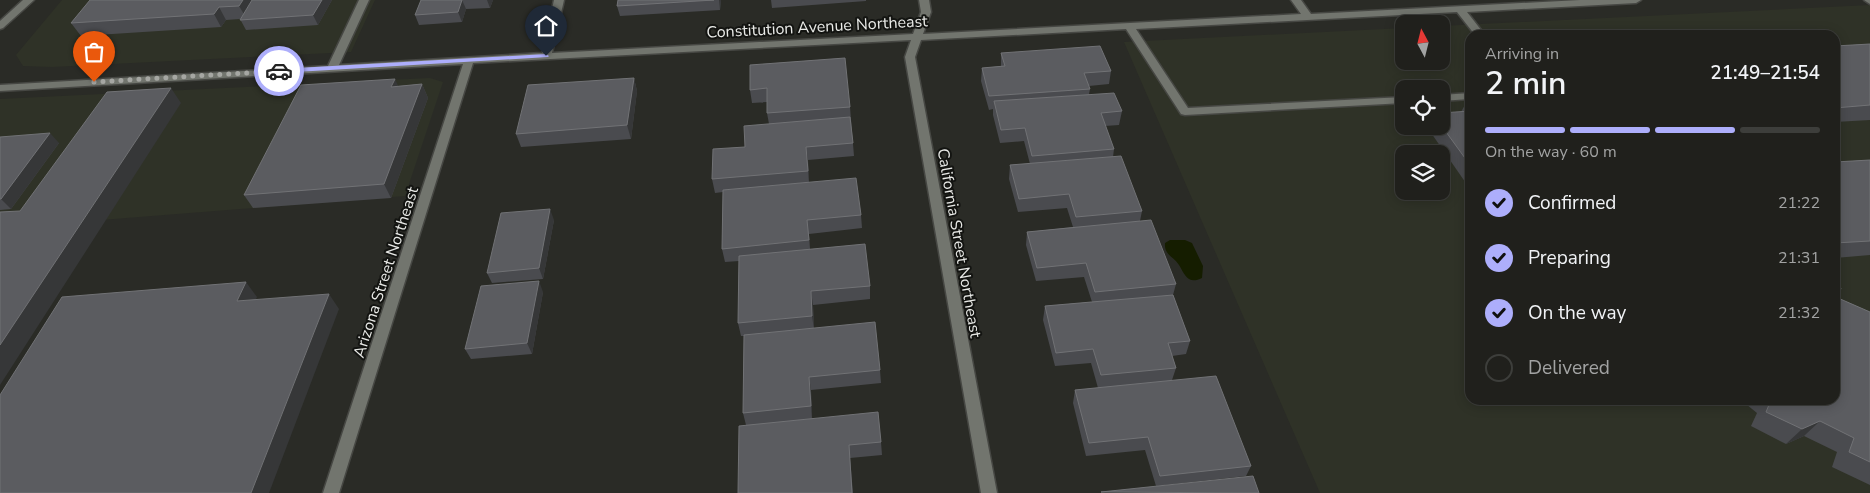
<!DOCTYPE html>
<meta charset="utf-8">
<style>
:root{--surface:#20201c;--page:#2d2d29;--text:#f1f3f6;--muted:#a2a3a3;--line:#3d3e3b;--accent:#adaefb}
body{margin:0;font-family:"Nunito Sans",sans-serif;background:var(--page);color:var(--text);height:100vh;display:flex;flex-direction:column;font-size:19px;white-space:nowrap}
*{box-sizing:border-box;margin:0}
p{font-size:16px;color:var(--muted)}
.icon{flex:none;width:28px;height:28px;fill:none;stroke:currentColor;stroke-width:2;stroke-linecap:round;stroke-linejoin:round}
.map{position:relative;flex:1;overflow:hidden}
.panel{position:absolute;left:1465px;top:30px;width:375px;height:375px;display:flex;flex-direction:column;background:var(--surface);border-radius:15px;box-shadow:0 2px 12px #0003,0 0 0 1px var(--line)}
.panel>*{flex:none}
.needle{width:32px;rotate:353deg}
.buttons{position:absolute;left:1395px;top:15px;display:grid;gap:10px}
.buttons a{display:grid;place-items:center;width:55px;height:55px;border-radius:10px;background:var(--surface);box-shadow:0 2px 12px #0003,0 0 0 1px var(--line);font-size:25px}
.pin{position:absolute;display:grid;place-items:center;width:42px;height:42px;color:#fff;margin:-51px -21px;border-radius:50% 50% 50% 0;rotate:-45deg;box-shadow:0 0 5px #0007}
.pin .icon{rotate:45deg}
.courier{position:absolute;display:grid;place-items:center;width:50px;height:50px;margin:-25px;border:4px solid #adaefb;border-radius:50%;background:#fff;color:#222;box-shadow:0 1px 6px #0007}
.head em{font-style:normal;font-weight:600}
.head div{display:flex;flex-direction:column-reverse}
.head{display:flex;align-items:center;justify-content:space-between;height:85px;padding:0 20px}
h1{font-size:32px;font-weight:600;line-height:38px}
.bar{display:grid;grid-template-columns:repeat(4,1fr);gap:8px 5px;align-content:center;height:60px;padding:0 20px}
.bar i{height:6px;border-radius:4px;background:var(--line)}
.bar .current{background:var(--accent)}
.bar p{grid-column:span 4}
ol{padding:0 20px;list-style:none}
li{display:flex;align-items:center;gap:15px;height:55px}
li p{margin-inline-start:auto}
li .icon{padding:5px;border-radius:50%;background:var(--accent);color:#111;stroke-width:4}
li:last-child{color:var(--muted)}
li i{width:28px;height:28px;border:2px solid var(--line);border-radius:50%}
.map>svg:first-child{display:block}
</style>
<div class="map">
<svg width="1870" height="493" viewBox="0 0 1870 493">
<rect width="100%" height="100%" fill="#2a2b26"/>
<g fill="#2f3227" fill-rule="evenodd">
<path d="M 62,0 L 375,0 L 351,52 L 52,67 L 23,66 L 16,55 Z"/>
<path d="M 1870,5 L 1870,493 L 1320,493 L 1124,42 L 1404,28 L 1404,61 L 1441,61 L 1441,26 ZM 1470,35 L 1835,35 L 1835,400 L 1470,400 ZM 1404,89 L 1441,89 L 1441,126 L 1404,126 ZM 1404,154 L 1441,154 L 1441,191 L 1404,191 Z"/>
<path d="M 430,78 L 443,82 L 405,196 L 0,228 L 0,99 Z"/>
</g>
<path fill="#151d00" d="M 1170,240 L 1185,240 L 1192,243 L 1203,266 L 1202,278 C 1188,285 1185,275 1179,265 C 1173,256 1164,255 1165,243 Z"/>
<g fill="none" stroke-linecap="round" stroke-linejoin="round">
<defs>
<g id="minor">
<path d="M 23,0 L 34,0 L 3,28 L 0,29 L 0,21 Z"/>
<path d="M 359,0 L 369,0 L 339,65 L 542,53 L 554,0 L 564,0 L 552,53 L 913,34 L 921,12 L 919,0 L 929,0 L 931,12 L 923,34 L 1301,14 L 1291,0 L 1301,0 L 1311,14 L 1580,0 L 1641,0 L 1636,3 L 1467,12 L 1485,35 L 1475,35 L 1457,12 L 1136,29 L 1188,108 L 1404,97 L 1404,103 L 1185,115 L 1181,114 L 1126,29 L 921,40 L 915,57 L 997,493 L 981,493 L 905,57 L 911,40 L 473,63 L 339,493 L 323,493 L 463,64 L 0,91 L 0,85 L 328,66 Z"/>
<path d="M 1864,0 L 1870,0 L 1870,4 Z"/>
<path d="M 1470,93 L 1470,99 L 1441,101 L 1441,95 Z"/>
</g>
</defs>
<use href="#minor" stroke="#464743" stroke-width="3"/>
<use href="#minor" fill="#72756e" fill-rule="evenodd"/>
</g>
<g fill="#4a4b4f">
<path d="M 90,0 L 332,0 L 318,25 L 246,30 L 240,19 L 226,20 L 221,27 L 81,36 L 71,23 Z"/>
<path d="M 421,0 L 493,0 L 490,8 L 466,9 L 462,22 L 419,25 L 415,15 Z"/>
<path d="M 618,0 L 721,0 L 720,10 L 620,16 L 617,6 Z"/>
<path d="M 771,0 L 866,0 L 866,1 L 772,8 Z"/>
<path d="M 1870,44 L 1870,120 L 1835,122 L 1835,46 Z"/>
<path d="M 1001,53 L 1111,71 L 1109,84 L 1089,86 L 1090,89 L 1089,94 L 1122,111 L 1119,125 L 1105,126 L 1114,149 L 1113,157 L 1142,211 L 1140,221 L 1176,284 L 1173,295 L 1190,341 L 1186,354 L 1172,356 L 1176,368 L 1172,380 L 1251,466 L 1246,476 L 1156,486 L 1145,450 L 1086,456 L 1073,403 L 1075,390 L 1098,388 L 1091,363 L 1055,366 L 1043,320 L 1045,306 L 1092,302 L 1084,277 L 1036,281 L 1026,245 L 1027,232 L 1073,227 L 1067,208 L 1018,212 L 1009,179 L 1010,165 L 1030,164 L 1024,141 L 1000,143 L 993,115 L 993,109 L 989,110 L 981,81 L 982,68 L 1001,66 Z"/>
<path d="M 750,65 L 850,107 L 854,156 L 808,160 L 809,182 L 861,215 L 862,228 L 809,234 L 810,249 L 870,286 L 870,299 L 813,305 L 814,328 L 880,370 L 881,383 L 811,390 L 812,418 L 881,442 L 882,455 L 850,458 L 853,493 L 738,493 L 746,425 L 743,413 L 744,336 L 741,336 L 738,323 L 739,261 L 725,262 L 722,249 L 723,192 L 715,193 L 712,179 L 769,124 L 767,113 L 767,102 L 752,103 L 750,90 Z"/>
<path d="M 634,78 L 637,91 L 631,139 L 521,147 L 516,134 Z"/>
<path d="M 422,84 L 428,98 L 391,198 L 253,208 L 244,195 L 398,86 Z"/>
<path d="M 1470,102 L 1470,189 L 1427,127 L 1427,126 L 1441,126 L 1441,113 L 1461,112 L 1466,103 Z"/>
<path d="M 0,137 L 59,143 L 11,209 L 0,210 Z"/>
<path d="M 1870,160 L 1870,255 L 1835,258 L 1835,162 Z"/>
<path d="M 554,220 L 543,279 L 492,283 L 487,273 Z"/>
<path d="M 543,292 L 532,354 L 471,359 L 465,349 Z"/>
<path d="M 1838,298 L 1870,312 L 1870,485 L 1832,467 L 1837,452 L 1804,436 L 1786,444 L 1751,426 L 1757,413 L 1741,400 L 1835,400 Z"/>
</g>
<g fill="#363738">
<path d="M 243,0 L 259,0 L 247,19 L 239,6 Z"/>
<path d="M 322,0 L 332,0 L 318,25 L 313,15 Z"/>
<path d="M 462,0 L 466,9 L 462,22 L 458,12 Z"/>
<path d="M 487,0 L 493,0 L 490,8 Z"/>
<path d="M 719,0 L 721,0 L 720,10 Z"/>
<path d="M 219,7 L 226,20 L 221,27 L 214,14 Z"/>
<path d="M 634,78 L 637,91 L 631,139 L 627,125 Z"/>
<path d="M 395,79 L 401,92 L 391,87 Z"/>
<path d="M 422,84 L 428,98 L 391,198 L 384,184 Z"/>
<path d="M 171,88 L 181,103 L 0,385 L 0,345 Z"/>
<path d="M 50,133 L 59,143 L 11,209 L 1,199 Z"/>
<path d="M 806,147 L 808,160 L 809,185 L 808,171 Z"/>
<path d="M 550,209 L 554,220 L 543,279 L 539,268 Z"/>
<path d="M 539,281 L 543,292 L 532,354 L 527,343 Z"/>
<path d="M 246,282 L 257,297 L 249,316 L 237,301 Z"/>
<path d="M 811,291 L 813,305 L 814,329 L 812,316 Z"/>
<path d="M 329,294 L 339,309 L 269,493 L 251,493 Z"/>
<path d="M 809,377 L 811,390 L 812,419 L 811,406 Z"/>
<path d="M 1820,421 L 1804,436 L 1786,444 L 1802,429 Z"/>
</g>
<g fill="#5b5c60" stroke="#717275">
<path d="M 90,0 L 243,0 L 239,6 L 219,7 L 214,14 L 71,23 Z"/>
<path d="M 252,0 L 322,0 L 313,15 L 240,20 Z"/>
<path d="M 421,0 L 462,0 L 458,12 L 415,15 Z"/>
<path d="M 618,0 L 714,0 L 617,6 Z"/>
<path d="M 1870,44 L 1870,105 L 1835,108 L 1835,46 Z"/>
<path d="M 1100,46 L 1111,71 L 1084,73 L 1090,89 L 989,96 L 982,68 L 1005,66 L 1001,53 Z"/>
<path d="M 845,58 L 850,107 L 767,113 L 767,88 L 750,90 L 750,65 Z"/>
<path d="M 634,78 L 627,125 L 516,134 L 528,85 Z"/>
<path d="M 395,79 L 391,87 L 422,84 L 384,184 L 244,195 L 301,85 Z"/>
<path d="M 171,88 L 0,345 L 0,212 L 20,211 L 107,92 Z"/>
<path d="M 1114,93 L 1122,111 L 1101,113 L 1114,149 L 1032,156 L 1025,128 L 1001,130 L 994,101 Z"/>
<path d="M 1470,102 L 1470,108 L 1466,103 Z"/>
<path d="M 1470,111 L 1470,165 L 1441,125 L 1441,113 Z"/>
<path d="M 850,117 L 853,143 L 806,147 L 808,171 L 712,179 L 713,149 L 745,147 L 744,126 Z"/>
<path d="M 50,133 L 1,199 L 0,199 L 0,137 Z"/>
<path d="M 1121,156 L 1142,211 L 1076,217 L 1069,194 L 1019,199 L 1010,165 Z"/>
<path d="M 1870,160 L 1870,241 L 1835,243 L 1835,162 Z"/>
<path d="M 856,178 L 861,215 L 807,220 L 809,240 L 722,249 L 723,190 Z"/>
<path d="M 550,209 L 539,268 L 487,273 L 501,213 Z"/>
<path d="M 1151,220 L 1176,284 L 1095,292 L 1086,263 L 1037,268 L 1027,232 Z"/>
<path d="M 865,244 L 870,286 L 811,291 L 812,316 L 738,323 L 739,256 Z"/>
<path d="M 539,281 L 527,343 L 465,349 L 481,286 Z"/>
<path d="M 246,282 L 237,301 L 329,294 L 251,493 L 0,493 L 0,395 L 62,297 Z"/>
<path d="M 1835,283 L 1841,288 L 1838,298 L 1870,312 L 1870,462 L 1849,452 L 1854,438 L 1820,421 L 1802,429 L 1766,412 L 1771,400 L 1835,400 Z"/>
<path d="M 1173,295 L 1190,341 L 1168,343 L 1176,368 L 1101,375 L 1093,349 L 1056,353 L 1045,306 Z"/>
<path d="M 875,322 L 880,370 L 809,377 L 811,406 L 743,413 L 744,335 Z"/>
<path d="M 1216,376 L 1251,466 L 1160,476 L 1148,437 L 1089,443 L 1075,390 Z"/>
<path d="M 878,412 L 881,442 L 849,445 L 852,493 L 738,493 L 739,426 Z"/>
<path d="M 1253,476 L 1259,493 L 1101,492 Z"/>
</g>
<path fill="#adaefb" d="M 546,54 L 549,56 L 548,57 L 279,73 L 275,71 L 279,69 Z"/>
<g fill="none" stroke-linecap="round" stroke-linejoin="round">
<path stroke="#a6a7a3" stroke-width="5" stroke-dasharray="0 9" d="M 94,82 L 279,71"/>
</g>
<g text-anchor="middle" stroke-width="4" stroke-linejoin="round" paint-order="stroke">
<g font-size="16" fill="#e9eae7" stroke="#131411">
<text transform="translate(817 26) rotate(-3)" y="6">Constitution Avenue Northeast</text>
<text transform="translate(960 243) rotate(80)" y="6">California Street Northeast</text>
<text transform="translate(385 272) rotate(-72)" y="6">Arizona Street Northeast</text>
</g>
</g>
</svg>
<div class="buttons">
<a><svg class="needle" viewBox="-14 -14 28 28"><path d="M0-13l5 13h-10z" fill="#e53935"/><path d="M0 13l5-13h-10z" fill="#a2a3a3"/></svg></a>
<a><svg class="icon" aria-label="locate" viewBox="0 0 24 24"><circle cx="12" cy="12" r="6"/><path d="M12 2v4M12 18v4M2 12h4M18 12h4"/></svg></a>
<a><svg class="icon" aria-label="layers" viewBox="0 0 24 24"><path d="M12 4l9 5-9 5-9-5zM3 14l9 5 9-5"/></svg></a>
</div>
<div class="pin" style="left:94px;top:82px;background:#ea580c"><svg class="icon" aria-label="bag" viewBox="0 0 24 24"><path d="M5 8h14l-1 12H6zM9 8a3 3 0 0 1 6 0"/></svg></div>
<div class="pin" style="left:546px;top:56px;background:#1f2937"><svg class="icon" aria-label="home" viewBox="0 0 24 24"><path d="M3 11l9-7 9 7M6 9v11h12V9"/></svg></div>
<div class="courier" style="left:279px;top:71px"><svg class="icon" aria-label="car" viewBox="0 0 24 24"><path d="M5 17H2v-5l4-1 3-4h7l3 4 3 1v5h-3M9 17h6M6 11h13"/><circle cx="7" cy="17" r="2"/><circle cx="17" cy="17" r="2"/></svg></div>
<section class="panel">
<div class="head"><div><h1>2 min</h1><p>Arriving in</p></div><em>21:49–21:54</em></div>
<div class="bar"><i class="current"></i><i class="current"></i><i class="current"></i><i></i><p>On the way · 60 m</p></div>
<ol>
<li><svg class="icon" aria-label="check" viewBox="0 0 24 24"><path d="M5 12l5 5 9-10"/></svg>Confirmed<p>21:22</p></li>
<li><svg class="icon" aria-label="check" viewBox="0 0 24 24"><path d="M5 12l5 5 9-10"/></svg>Preparing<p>21:31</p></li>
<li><svg class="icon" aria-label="check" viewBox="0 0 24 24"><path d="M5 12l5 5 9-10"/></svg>On the way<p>21:32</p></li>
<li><i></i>Delivered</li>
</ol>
</section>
</div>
